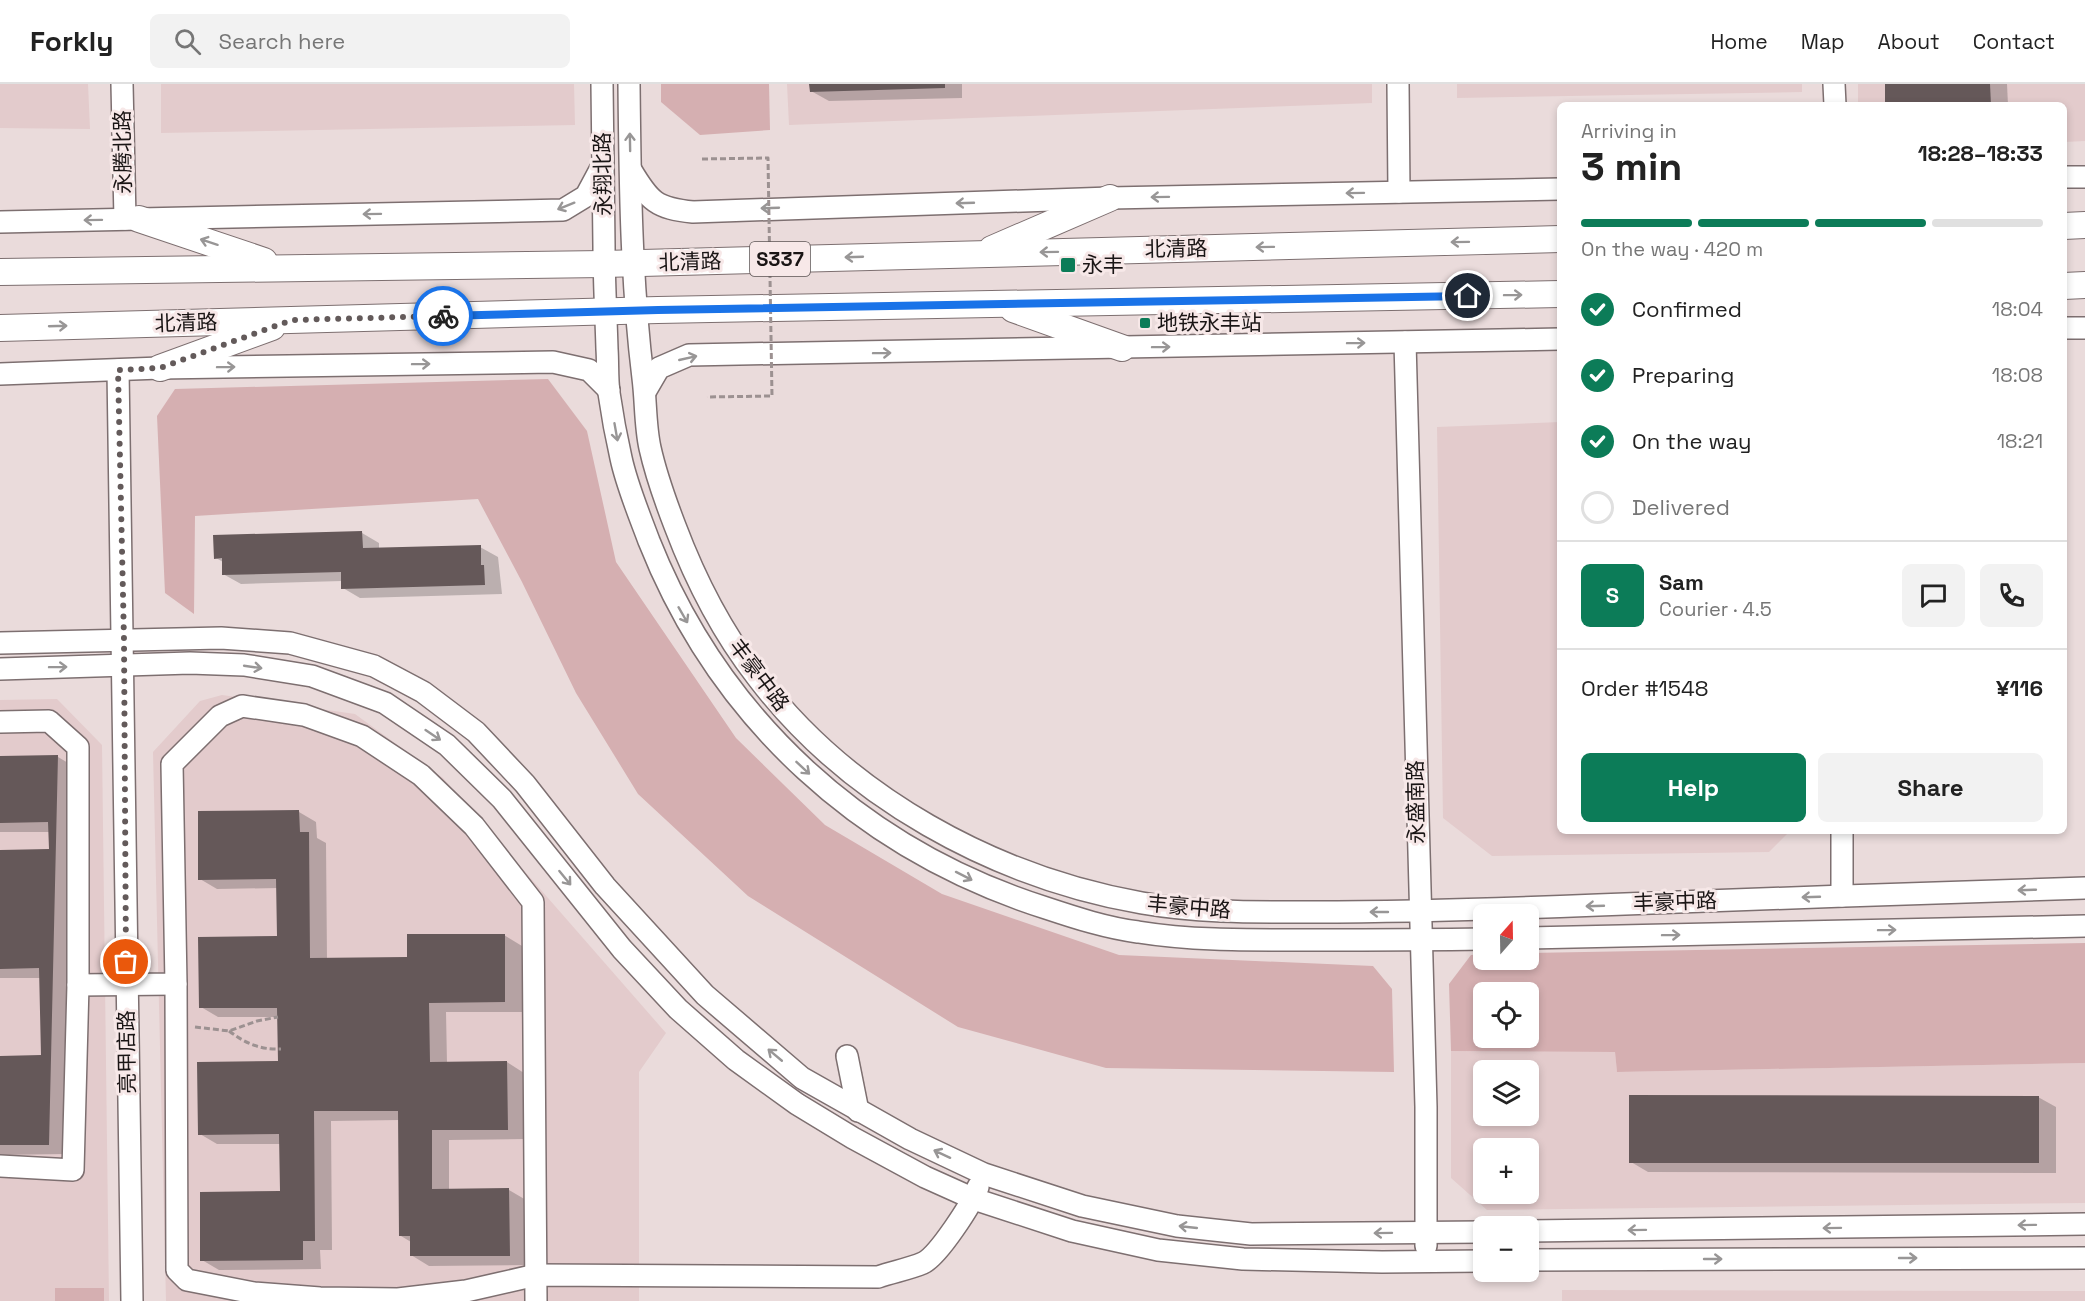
<!DOCTYPE html>
<meta charset="utf-8">
<style>
:root{--surface:#fff;--page:#f2f2f2;--text:#222;--muted:#767676;--line:#e0e0e0;--accent:#0c7c58}
body{margin:0;font-family:"Space Grotesk","Noto Sans SC",sans-serif;background:var(--page);color:var(--text);height:100vh;display:flex;flex-direction:column;font-size:22px;white-space:nowrap}
*{box-sizing:border-box;margin:0}
p{font-size:20px;color:var(--muted)}
.icon{flex:none;width:33px;height:33px;fill:none;stroke:currentColor;stroke-width:2;stroke-linecap:round;stroke-linejoin:round}
.map{position:relative;flex:1;overflow:hidden}
.drawer{position:absolute;left:1557px;top:18px;width:510px;height:732px;display:flex;flex-direction:column;background:var(--surface);border-radius:9px;box-shadow:0 3px 9px #0003}
.drawer>*{flex:none}
.needle{width:39px;rotate:20deg}
.controls{position:absolute;left:1473px;top:820px;display:grid;gap:12px}
.controls a{display:grid;place-items:center;width:66px;height:66px;border-radius:9px;background:var(--surface);box-shadow:0 3px 9px #0003;font-size:30px}
.pin{position:absolute;display:grid;place-items:center;width:51px;height:51px;color:#fff;margin:-26px;border:3px solid #fff;border-radius:50%;box-shadow:0 2px 6px #0007}
.courier{position:absolute;display:grid;place-items:center;width:60px;height:60px;margin:-30px;border:4px solid #1a73e8;border-radius:50%;background:#fff;color:#222;box-shadow:0 2px 8px #0007}
.headline em{font-style:normal;font-weight:800}
.headline div{display:flex;flex-direction:column-reverse}
.headline{display:flex;align-items:center;justify-content:space-between;height:102px;padding:0 24px}
h1{font-size:39px;font-weight:800;line-height:45px}
.bar{display:grid;grid-template-columns:repeat(4,1fr);gap:9px 6px;align-content:center;height:72px;padding:0 24px}
.bar i{height:8px;border-radius:4px;background:var(--line)}
.bar .selected{background:var(--accent)}
.bar p{grid-column:span 4}
.line{display:flex;align-items:center;gap:15px;padding:0 24px;border-top:2px solid var(--line)}
.line div{flex:1}
.round{display:grid;place-items:center;flex:none;width:63px;height:63px;border-radius:9px;background:var(--page)}
ol{padding:0 24px;list-style:none}
li{display:flex;align-items:center;gap:18px;height:66px}
li p{margin-inline-start:auto}
li .icon{padding:6px;border-radius:50%;background:var(--accent);color:#fff;stroke-width:4}
li:last-child{color:var(--muted)}
li i{width:33px;height:33px;border:3px solid var(--line);border-radius:50%}
.cta{display:flex;gap:12px;margin-top:auto;padding:12px 24px}
.cta a{flex:1;height:69px;border-radius:9px;background:var(--accent);color:#fff;font-size:24px;font-weight:800;line-height:69px;text-align:center}
.cta a+a{background:var(--page);color:var(--text)}
header{display:flex;align-items:center;gap:36px;box-sizing:border-box;height:84px;padding:0 30px;background:var(--surface);border-bottom:2px solid var(--line)}
header strong{font-size:28px}
nav{display:flex;gap:33px;margin-inline-start:auto;font-size:21px}
.search{width:420px;height:54px;background:var(--page);display:flex;align-items:center;gap:15px;box-sizing:border-box;padding:0 21px;border-radius:9px;color:var(--muted);font-size:22px}
.map>svg:first-child{display:block}
</style>
<header>
<strong>Forkly</strong>
<div class="search"><svg class="icon" aria-label="search" viewBox="0 0 24 24"><circle cx="10" cy="10" r="6"/><path d="M15 15l6 6"/></svg>Search here</div>
<nav><a>Home</a><a>Map</a><a>About</a><a>Contact</a></nav>
</header>
<div class="map">
<svg width="2085" height="1217" viewBox="0 0 2085 1217">
<rect width="100%" height="100%" fill="#eadbdb"/>
<g fill="#e3cbcc" fill-rule="evenodd">
<path d="M 0,0 L 88,0 L 90,45 L 0,44 Z"/>
<path d="M 161,0 L 574,0 L 575,41 L 161,49 Z"/>
<path d="M 787,0 L 1372,0 L 1372,19 L 789,41 Z"/>
<path d="M 1457,0 L 1802,0 L 1802,8 L 1457,14 Z"/>
<path d="M 1858,0 L 2085,0 L 2085,57 L 2064,58 L 2064,21 L 1858,21 Z"/>
<path d="M 1560,338 L 1560,747 L 1790,747 L 1769,768 L 1492,772 L 1443,734 L 1437,343 Z"/>
<path d="M 222,611 L 355,630 L 443,694 L 666,949 L 639,988 L 639,1217 L 166,1217 L 153,668 L 200,617 Z"/>
<path d="M 57,615 L 102,661 L 109,1217 L 0,1217 L 0,616 Z"/>
<path d="M 1451,967 L 1615,968 L 1617,988 L 2085,979 L 2085,1119 L 1487,1126 L 1451,1094 ZM 1484,987 L 1528,987 L 1528,1032 L 1484,1032 ZM 1484,1065 L 1528,1065 L 1528,1110 L 1484,1110 Z"/>
<path d="M 1562,1206 L 2085,1207 L 2085,1217 L 1562,1217 Z"/>
</g>
<g fill="#d5afb1" fill-rule="evenodd">
<path d="M 661,0 L 769,0 L 770,46 L 700,51 L 661,18 Z"/>
<path d="M 548,295 L 587,347 L 616,478 L 736,654 L 825,741 L 942,810 L 1119,871 L 1373,882 L 1392,905 L 1394,988 L 1106,984 L 958,943 L 748,812 L 638,710 L 576,609 L 522,498 L 478,415 L 195,432 L 194,530 L 165,509 L 157,332 L 175,305 Z"/>
<path d="M 2085,859 L 2085,979 L 1617,988 L 1615,968 L 1451,967 L 1449,900 L 1471,871 L 1483,870 L 1484,876 L 1528,876 L 1529,869 ZM 1484,909 L 1528,909 L 1528,954 L 1484,954 Z"/>
<rect x="55" y="1204" width="49" height="13"/>
</g>
<g fill="#0003">
<path d="M 811,0 L 962,0 L 962,14 L 829,17 L 811,7 Z"/>
<path d="M 1886,0 L 2007,0 L 2008,21 L 1887,21 Z"/>
<path d="M 362,449 L 379,459 L 379,465 L 480,463 L 498,473 L 502,510 L 360,514 L 343,504 L 342,497 L 241,500 L 223,490 L 223,478 L 216,474 Z"/>
<path d="M 0,673 L 58,673 L 75,683 L 66,1070 L 0,1071 L 0,973 L 42,972 L 41,894 L 0,894 L 0,768 L 50,767 L 50,748 L 0,748 Z"/>
<path d="M 299,728 L 316,738 L 317,754 L 326,759 L 327,875 L 409,875 L 504,851 L 522,862 L 522,928 L 446,928 L 447,979 L 507,978 L 524,989 L 525,1055 L 449,1056 L 449,1106 L 509,1106 L 526,1116 L 527,1181 L 429,1182 L 411,1171 L 411,1158 L 401,1152 L 400,1036 L 331,1037 L 332,1166 L 320,1166 L 321,1185 L 219,1186 L 202,1176 L 281,1108 L 281,1060 L 217,1060 L 200,1050 L 279,978 L 279,933 L 218,933 L 201,923 L 278,854 L 278,804 L 217,805 L 200,795 Z"/>
<path d="M 2038,1013 L 2056,1023 L 2056,1089 L 1648,1088 L 1631,1078 Z"/>
</g>
<g fill="#655859">
<path d="M 809,0 L 945,0 L 945,4 L 810,8 Z"/>
<path d="M 1885,0 L 1990,0 L 1991,21 L 1885,21 Z"/>
<path d="M 362,447 L 363,464 L 481,461 L 481,481 L 484,481 L 485,501 L 341,505 L 341,488 L 222,491 L 222,474 L 214,475 L 213,451 Z"/>
<path d="M 58,671 L 49,1061 L 0,1061 L 0,972 L 41,971 L 39,884 L 0,885 L 0,766 L 49,765 L 48,738 L 0,739 L 0,672 Z"/>
<path d="M 299,726 L 300,748 L 309,748 L 310,874 L 407,873 L 407,850 L 505,850 L 505,918 L 429,919 L 430,978 L 507,977 L 508,1046 L 432,1046 L 432,1105 L 509,1104 L 510,1172 L 410,1172 L 410,1152 L 399,1152 L 398,1027 L 314,1027 L 315,1157 L 303,1157 L 303,1176 L 200,1177 L 200,1108 L 280,1107 L 279,1050 L 198,1051 L 197,978 L 278,977 L 277,924 L 199,924 L 198,853 L 277,852 L 276,795 L 198,796 L 198,727 Z"/>
<path d="M 1629,1011 L 2039,1012 L 2039,1079 L 1629,1079 Z"/>
</g>
<g fill="none" stroke-linecap="round" stroke-linejoin="round">
<defs>
<g id="minor">
<path d="M 122,0 L 125,135"/>
<path d="M 602,0 C 603,54 603,108 604,162 C 604,196 606,230 607,265 C 608,279 607,294 609,309 C 612,330 616,352 621,374 C 627,402 639,430 649,457 C 720,636 863,766 1046,824 C 1076,834 1107,844 1138,848 C 1194,857 1251,856 1307,856 C 1366,856 1425,856 1484,855"/>
<path d="M 629,0 C 630,98 631,196 643,294 C 646,317 645,342 650,364 C 656,391 665,416 675,442 C 695,495 722,548 757,593 C 848,713 994,793 1142,819 C 1199,829 1257,828 1314,828 C 1409,828 1503,825 1598,821 C 1760,815 1923,809 2085,804"/>
<path d="M 1398,0 L 1399,108"/>
<path d="M 1834,0 L 1835,21"/>
<path d="M 631,86 C 650,118 656,124 693,128 L 1110,114 L 1560,105"/>
<path d="M 2064,93 L 2085,93"/>
<path d="M 0,138 L 563,126 L 586,112 L 601,84"/>
<path d="M 2064,244 L 2085,244"/>
<path d="M 1405,258 L 1426,1023 L 1426,1162"/>
<path d="M 118,286 L 132,1217"/>
<path d="M 0,290 L 160,284 L 553,278 L 589,286 L 609,306"/>
<path d="M 645,308 L 659,284 L 689,271 L 1560,255"/>
<path d="M 0,559 L 221,554 L 290,559 L 374,582 L 423,608 L 476,648 L 525,700 L 605,802 L 705,911 L 802,994 L 910,1055 L 984,1090 L 1082,1122 L 1177,1142 L 1251,1150 L 1484,1148"/>
<path d="M 0,585 L 190,579 L 244,581 L 312,592 L 385,619 L 447,661 L 502,715 L 622,865 L 678,925 L 736,976 L 797,1020 L 853,1054 L 925,1093 L 974,1115 L 1072,1147 L 1158,1166 L 1243,1175 L 1382,1178 L 1484,1177"/>
<path d="M 0,638 L 49,637 L 78,663 L 78,901 L 176,900 L 172,680 L 220,632 L 242,622 L 304,631 L 362,652 L 421,691 L 474,742 L 533,818 L 536,1217"/>
<path d="M 1842,747 L 1842,812"/>
<path d="M 1528,854 L 2085,842"/>
<path d="M 176,900 L 177,1186 L 187,1196 L 254,1209 L 320,1214 L 398,1215 L 466,1207 L 536,1191 L 878,1193 C 892,1188 909,1185 923,1179 C 938,1172 972,1120 978,1103"/>
<path d="M 847,972 L 858,1027"/>
<path d="M 0,1082 L 73,1086 L 78,901"/>
<path d="M 1528,1147 L 2085,1140"/>
<path d="M 1528,1176 L 2085,1174"/>
</g>
<g id="major">
<path d="M 139,135 L 264,177"/>
<path d="M 2064,142 L 2085,141"/>
<path d="M 992,165 L 1110,114"/>
<path d="M 0,188 L 604,180 L 1560,155"/>
<path d="M 2064,202 L 2085,201"/>
<path d="M 1013,225 L 1122,264"/>
<path d="M 0,244 L 658,226 L 1560,210"/>
<path d="M 160,284 L 272,243"/>
</g>
</defs>
<use href="#minor" stroke="#7d6f70" stroke-width="24"/>
<use href="#major" stroke="#7d6f70" stroke-width="28"/>
<g stroke="#9c9191" stroke-width="3" stroke-dasharray="6 3" stroke-linecap="butt">
<path d="M 195,943 L 229,947 L 257,937 L 278,933"/>
<path d="M 229,947 C 245,959 260,966 281,965"/>
</g>
<use href="#minor" stroke="#fff" stroke-width="21"/>
<use href="#major" stroke="#fff" stroke-width="26"/>
<path stroke="#9c9191" stroke-width="3" stroke-dasharray="6 3" stroke-linecap="butt" d="M 702,75 L 768,74 L 772,312 L 707,313"/>
</g>
<defs><path id="oneway-shaft" d="M-6 0H5M1.5-3L5.5 0L1.5 3" fill="none" stroke-width="1.6" stroke-linecap="round" stroke-linejoin="round" transform="scale(1.5)"/></defs>
<g stroke="#989696">
<use href="#oneway-shaft" transform="translate(630 58) rotate(-91)"/>
<use href="#oneway-shaft" transform="translate(1355 109) rotate(179)"/>
<use href="#oneway-shaft" transform="translate(1160 113) rotate(179)"/>
<use href="#oneway-shaft" transform="translate(965 119) rotate(178)"/>
<use href="#oneway-shaft" transform="translate(566 122) rotate(158)"/>
<use href="#oneway-shaft" transform="translate(770 124) rotate(178)"/>
<use href="#oneway-shaft" transform="translate(372 130) rotate(179)"/>
<use href="#oneway-shaft" transform="translate(93 136) rotate(179)"/>
<use href="#oneway-shaft" transform="translate(209 158) rotate(-162)"/>
<use href="#oneway-shaft" transform="translate(1460 158) rotate(179)"/>
<use href="#oneway-shaft" transform="translate(1265 163) rotate(179)"/>
<use href="#oneway-shaft" transform="translate(1049 168) rotate(179)"/>
<use href="#oneway-shaft" transform="translate(854 173) rotate(178)"/>
<use href="#oneway-shaft" transform="translate(1513 211) rotate(-1)"/>
<use href="#oneway-shaft" transform="translate(58 242) rotate(-2)"/>
<use href="#oneway-shaft" transform="translate(1356 259) rotate(-1)"/>
<use href="#oneway-shaft" transform="translate(1161 263) rotate(-1)"/>
<use href="#oneway-shaft" transform="translate(882 269) rotate(-1)"/>
<use href="#oneway-shaft" transform="translate(688 274) rotate(-13)"/>
<use href="#oneway-shaft" transform="translate(421 280) rotate(-1)"/>
<use href="#oneway-shaft" transform="translate(226 283) rotate(-1)"/>
<use href="#oneway-shaft" transform="translate(616 348) rotate(80)"/>
<use href="#oneway-shaft" transform="translate(683 531) rotate(60)"/>
<use href="#oneway-shaft" transform="translate(58 583) rotate(-1)"/>
<use href="#oneway-shaft" transform="translate(253 583) rotate(8)"/>
<use href="#oneway-shaft" transform="translate(433 651) rotate(34)"/>
<use href="#oneway-shaft" transform="translate(803 684) rotate(43)"/>
<use href="#oneway-shaft" transform="translate(964 792) rotate(27)"/>
<use href="#oneway-shaft" transform="translate(565 794) rotate(51)"/>
<use href="#oneway-shaft" transform="translate(2027 806) rotate(178)"/>
<use href="#oneway-shaft" transform="translate(1811 813) rotate(178)"/>
<use href="#oneway-shaft" transform="translate(1595 822) rotate(178)"/>
<use href="#oneway-shaft" transform="translate(1379 828) rotate(-180)"/>
<use href="#oneway-shaft" transform="translate(1887 846) rotate(-1)"/>
<use href="#oneway-shaft" transform="translate(1671 851) rotate(-1)"/>
<use href="#oneway-shaft" transform="translate(775 971) rotate(-140)"/>
<use href="#oneway-shaft" transform="translate(942 1070) rotate(-155)"/>
<use href="#oneway-shaft" transform="translate(2027 1141) rotate(179)"/>
<use href="#oneway-shaft" transform="translate(1188 1143) rotate(-174)"/>
<use href="#oneway-shaft" transform="translate(1832 1144) rotate(179)"/>
<use href="#oneway-shaft" transform="translate(1637 1146) rotate(179)"/>
<use href="#oneway-shaft" transform="translate(1383 1149) rotate(179)"/>
<use href="#oneway-shaft" transform="translate(1908 1174)"/>
<use href="#oneway-shaft" transform="translate(1713 1175)"/>
</g>
<g fill="none" stroke-linecap="round" stroke-linejoin="round">
<path stroke="#635a5a" stroke-width="6" stroke-dasharray="0 10.8" d="M 126,878 L 124,556 L 118,286 L 160,284 L 292,236 L 443,232"/>
<path stroke="#1a73e8" stroke-width="8" d="M 443,232 L 658,226 L 1468,212"/>
</g>
<g fill="#0c7c58" stroke="#f7e8e8" stroke-width="2">
<rect x="1060" y="173" width="16" height="16" rx="3"/>
<rect x="1139" y="233" width="12" height="12" rx="3"/>
</g>
<g text-anchor="middle" stroke-width="6" stroke-linejoin="round" paint-order="stroke">
<rect fill="#f7e8e8" stroke="#5c5454" stroke-width="1.5" x="750" y="158" width="60" height="34" rx="4.5"/>
<g font-size="20" font-weight="bold" fill="#1a1515">
<text x="780" y="182">S337</text>
</g>
<g font-size="21" fill="#1a1515" stroke="#f7e8e8">
<text transform="translate(123 68) rotate(-91)" y="7">永腾北路</text>
<text transform="translate(603 90) rotate(-91)" y="7">永翔北路</text>
<text transform="translate(1176 165) rotate(-1)" y="7">北清路</text>
<text transform="translate(690 178) rotate(-2)" y="7">北清路</text>
<text transform="translate(186 239) rotate(-2)" y="7">北清路</text>
<text transform="translate(759 591) rotate(53)" y="7">丰豪中路</text>
<text transform="translate(1416 718) rotate(-91)" y="7">永盛南路</text>
<text transform="translate(1675 818) rotate(-2)" y="7">丰豪中路</text>
<text transform="translate(1189 823) rotate(5)" y="7">丰豪中路</text>
<text transform="translate(127 968) rotate(-91)" y="7">亮甲店路</text>
</g>
<g font-size="21" fill="#1a1515" stroke="#f7e8e8" text-anchor="start">
<text x="1082" y="188">永丰</text>
<text x="1157" y="246">地铁永丰站</text>
</g>
</g>
</svg>
<div class="controls">
<a><svg class="needle" viewBox="-14 -14 28 28"><path d="M0-13l5 13h-10z" fill="#e53935"/><path d="M0 13l5-13h-10z" fill="#767676"/></svg></a>
<a><svg class="icon" aria-label="locate" viewBox="0 0 24 24"><circle cx="12" cy="12" r="6"/><path d="M12 2v4M12 18v4M2 12h4M18 12h4"/></svg></a>
<a><svg class="icon" aria-label="layers" viewBox="0 0 24 24"><path d="M12 4l9 5-9 5-9-5zM3 14l9 5 9-5"/></svg></a>
<a>+</a>
<a>−</a>
</div>
<div class="pin" style="left:126px;top:878px;background:#ea580c"><svg class="icon" aria-label="bag" viewBox="0 0 24 24"><path d="M5 8h14l-1 12H6zM9 8a3 3 0 0 1 6 0"/></svg></div>
<div class="pin" style="left:1468px;top:212px;background:#1f2937"><svg class="icon" aria-label="home" viewBox="0 0 24 24"><path d="M3 11l9-7 9 7M6 9v11h12V9"/></svg></div>
<div class="courier" style="left:443px;top:232px"><svg class="icon" aria-label="bike" viewBox="0 0 24 24"><circle cx="6" cy="16" r="4"/><circle cx="18" cy="16" r="4"/><path d="M6 16l4-8h5l3 8M10 8l3 8H6M13 5h3"/></svg></div>
<section class="drawer">
<div class="headline"><div><h1>3 min</h1><p>Arriving in</p></div><em>18:28–18:33</em></div>
<div class="bar"><i class="selected"></i><i class="selected"></i><i class="selected"></i><i></i><p>On the way · 420 m</p></div>
<ol>
<li><svg class="icon" aria-label="check" viewBox="0 0 24 24"><path d="M5 12l5 5 9-10"/></svg>Confirmed<p>18:04</p></li>
<li><svg class="icon" aria-label="check" viewBox="0 0 24 24"><path d="M5 12l5 5 9-10"/></svg>Preparing<p>18:08</p></li>
<li><svg class="icon" aria-label="check" viewBox="0 0 24 24"><path d="M5 12l5 5 9-10"/></svg>On the way<p>18:21</p></li>
<li><i></i>Delivered</li>
</ol>
<div class="line" style="height:108px"><b class="round" style="background:var(--accent);color:#fff">S</b><div><b>Sam</b><p>Courier · 4.5</p></div><a class="round"><svg class="icon" aria-label="chat" viewBox="0 0 24 24"><path d="M4 5h16v11H9l-5 4z"/></svg></a><a class="round"><svg class="icon" aria-label="phone" viewBox="0 0 24 24"><path d="M5 4h4l2 5-3 2q2 4 5 5l2-3 5 2v4C11 20 4 13 5 4z"/></svg></a></div>
<div class="line" style="height:78px"><div>Order #1548</div><b>¥116</b></div>
<div class="cta"><a>Help</a><a>Share</a></div>
</section>
</div>
